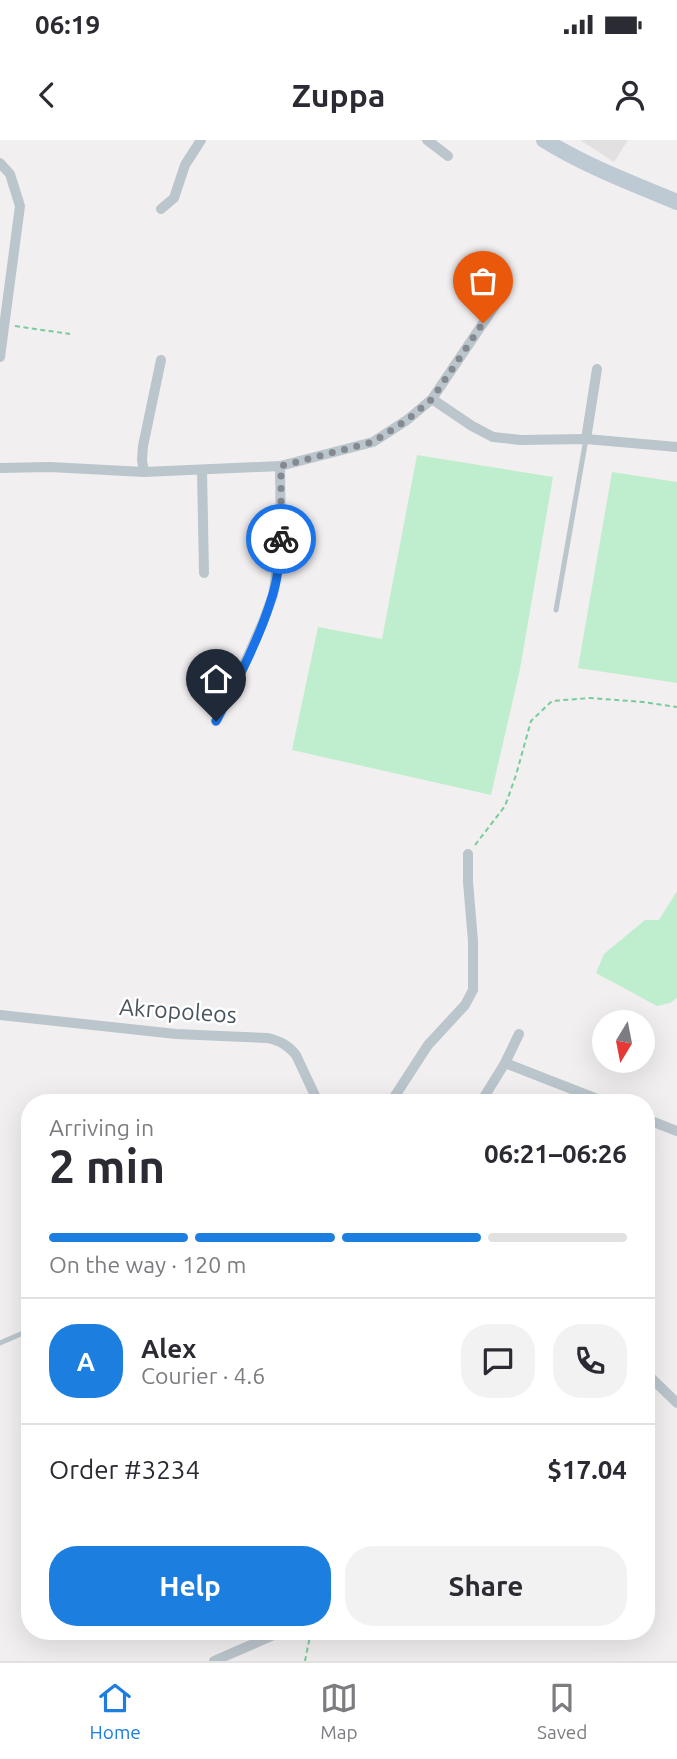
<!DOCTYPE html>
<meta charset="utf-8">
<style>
:root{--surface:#fff;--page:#f2f2f3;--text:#2b2b33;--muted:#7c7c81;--line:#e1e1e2;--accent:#1c7edf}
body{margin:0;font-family:Ubuntu,sans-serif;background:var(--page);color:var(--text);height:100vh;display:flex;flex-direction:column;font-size:26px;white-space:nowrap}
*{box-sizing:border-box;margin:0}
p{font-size:23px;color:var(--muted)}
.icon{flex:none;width:38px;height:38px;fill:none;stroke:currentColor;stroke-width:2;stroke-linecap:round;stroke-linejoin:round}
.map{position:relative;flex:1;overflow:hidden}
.sheet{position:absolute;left:21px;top:954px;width:634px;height:546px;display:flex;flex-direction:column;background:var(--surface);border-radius:28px;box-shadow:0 7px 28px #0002}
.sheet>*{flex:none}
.needle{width:46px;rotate:190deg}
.fabs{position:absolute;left:592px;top:870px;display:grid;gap:14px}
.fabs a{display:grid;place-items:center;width:63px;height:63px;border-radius:50%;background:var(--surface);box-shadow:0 7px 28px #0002;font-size:35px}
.pin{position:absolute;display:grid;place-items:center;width:60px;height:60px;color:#fff;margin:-72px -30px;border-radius:50% 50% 50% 0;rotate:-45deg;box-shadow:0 0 7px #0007}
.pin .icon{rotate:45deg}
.courier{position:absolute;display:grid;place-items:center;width:70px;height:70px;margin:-35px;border:5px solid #1a73e8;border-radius:50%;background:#fff;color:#222;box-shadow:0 2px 9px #0007}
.overview em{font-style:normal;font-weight:700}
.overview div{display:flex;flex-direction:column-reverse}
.overview{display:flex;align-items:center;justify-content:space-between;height:119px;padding:0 28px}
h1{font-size:46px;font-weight:700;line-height:52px}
.bar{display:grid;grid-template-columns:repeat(4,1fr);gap:10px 7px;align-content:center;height:84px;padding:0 28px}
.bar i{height:9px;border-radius:5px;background:var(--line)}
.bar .on{background:var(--accent)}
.bar p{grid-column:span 4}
.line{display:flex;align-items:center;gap:18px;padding:0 28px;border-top:2px solid var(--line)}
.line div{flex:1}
.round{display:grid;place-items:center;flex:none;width:74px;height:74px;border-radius:28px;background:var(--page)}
.cta{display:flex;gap:14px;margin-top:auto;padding:14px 28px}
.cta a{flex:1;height:80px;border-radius:28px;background:var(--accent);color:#fff;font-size:28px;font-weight:700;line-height:80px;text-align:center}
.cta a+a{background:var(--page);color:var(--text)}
.status{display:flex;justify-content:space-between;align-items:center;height:49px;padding:0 35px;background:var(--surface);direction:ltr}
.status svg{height:19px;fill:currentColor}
header{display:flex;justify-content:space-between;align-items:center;height:91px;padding:0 28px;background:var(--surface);font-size:32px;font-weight:700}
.dock{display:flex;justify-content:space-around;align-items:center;height:98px;border-top:2px solid var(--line);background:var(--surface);font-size:19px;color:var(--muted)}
.dock a{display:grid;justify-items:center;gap:4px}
.dock .on{color:var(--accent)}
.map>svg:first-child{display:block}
</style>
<div class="status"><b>06:19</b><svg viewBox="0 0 49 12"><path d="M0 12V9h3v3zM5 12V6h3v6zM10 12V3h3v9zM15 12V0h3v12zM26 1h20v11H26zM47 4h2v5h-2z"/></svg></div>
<header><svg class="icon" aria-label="back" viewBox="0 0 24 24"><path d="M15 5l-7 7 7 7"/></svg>Zuppa<svg class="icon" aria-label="person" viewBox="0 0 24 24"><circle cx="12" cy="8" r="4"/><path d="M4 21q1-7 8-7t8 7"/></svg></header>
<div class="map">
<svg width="677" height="1521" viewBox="0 0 677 1521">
<rect width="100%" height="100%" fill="#f2eff0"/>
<path fill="#e3e0e2" d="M 580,0 L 628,0 L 614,22 Z"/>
<g fill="#bfeece">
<path d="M 417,315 L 553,337 L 520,529 L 491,655 L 292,610 L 318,487 L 382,499 Z"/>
<path d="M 612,332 L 677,342 L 677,543 L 578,528 Z"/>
<path d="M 677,751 L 677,858 L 670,863 L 657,866 L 596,833 L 604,814 L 645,780 L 659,780 Z"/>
</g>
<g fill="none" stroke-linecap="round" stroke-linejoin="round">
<g stroke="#77cc9c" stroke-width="2" stroke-dasharray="5 3.5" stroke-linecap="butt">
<path d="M 15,186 L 70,194"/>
<path d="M 475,705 L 505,666 L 516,635 L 531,581 L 552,561 L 590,558 L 643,562 L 677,567"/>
<path d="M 305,1521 L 311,1491"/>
</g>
<g stroke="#bbc5cc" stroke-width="5">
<path d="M 556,470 L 586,299"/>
<path d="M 0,1203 L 30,1190"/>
</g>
<g stroke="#bbc5cc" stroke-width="10">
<path d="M 427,0 L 448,16"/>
<path d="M 0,23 L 10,34 L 20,66 L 0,217"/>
<path d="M 161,69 L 174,58 L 185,25 L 201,0"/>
<path d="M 432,259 L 472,286 L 493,297 L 521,300 L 586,299 L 677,307"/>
<path d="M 586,299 L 597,229"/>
<path d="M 0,328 L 50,327 L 144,332 L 280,326 L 373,302 L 407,280 L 432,259 L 496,164"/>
<path d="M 202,330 L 204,433"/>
<path d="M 144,332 L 142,320 L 143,306 L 161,220"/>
<path d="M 216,581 L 236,543 L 263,482 L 273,455 L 281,401 L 280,326"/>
<path d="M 0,875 L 176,894 L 268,898 C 280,901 288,905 296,915 L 318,962"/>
<path d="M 505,923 L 605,962"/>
<path d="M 391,962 L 428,905 L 465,865 L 473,850 L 473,801 L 468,742 L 468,714"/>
<path d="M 481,962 L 505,923 L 519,894"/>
<path d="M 646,979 L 677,991"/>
<path d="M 646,1233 L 677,1263"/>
<path d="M 214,1521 L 283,1491"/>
</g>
<path stroke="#bdc9d3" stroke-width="16" d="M 544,0 C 586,26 631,43 677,62"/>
</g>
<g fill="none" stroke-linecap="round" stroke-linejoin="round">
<path stroke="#848a90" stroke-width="7" stroke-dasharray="0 12.6" d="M 281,399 L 281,326 L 373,302 L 407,280 L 432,259 L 483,183"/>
<path stroke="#1a73e8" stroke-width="9" d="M 216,581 C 237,541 259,500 272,457 C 278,439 280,418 281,399"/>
</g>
<g text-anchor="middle" stroke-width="5" stroke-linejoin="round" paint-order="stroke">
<g font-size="23" fill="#48545d" stroke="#fff">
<text transform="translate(178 871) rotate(4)" y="8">Akropoleos</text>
</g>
</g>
</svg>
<div class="fabs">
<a><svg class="needle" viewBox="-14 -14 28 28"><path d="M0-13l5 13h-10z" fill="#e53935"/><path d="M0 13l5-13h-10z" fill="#7c7c81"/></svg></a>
</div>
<div class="pin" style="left:483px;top:183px;background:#ea580c"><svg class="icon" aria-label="bag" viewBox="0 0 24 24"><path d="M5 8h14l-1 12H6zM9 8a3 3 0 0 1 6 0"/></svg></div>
<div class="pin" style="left:216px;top:581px;background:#1f2937"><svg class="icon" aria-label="home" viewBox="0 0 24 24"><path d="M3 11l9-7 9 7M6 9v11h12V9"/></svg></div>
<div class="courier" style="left:281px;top:399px"><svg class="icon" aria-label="bike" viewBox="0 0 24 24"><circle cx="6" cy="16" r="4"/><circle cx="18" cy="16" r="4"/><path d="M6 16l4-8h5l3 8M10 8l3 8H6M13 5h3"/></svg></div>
<section class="sheet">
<div class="overview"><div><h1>2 min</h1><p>Arriving in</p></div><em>06:21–06:26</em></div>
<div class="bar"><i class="on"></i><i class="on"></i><i class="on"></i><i></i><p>On the way · 120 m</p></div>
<div class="line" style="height:126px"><b class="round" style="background:var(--accent);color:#fff">A</b><div><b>Alex</b><p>Courier · 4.6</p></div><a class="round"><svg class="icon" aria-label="chat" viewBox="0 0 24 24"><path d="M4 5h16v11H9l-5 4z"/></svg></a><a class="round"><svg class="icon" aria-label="phone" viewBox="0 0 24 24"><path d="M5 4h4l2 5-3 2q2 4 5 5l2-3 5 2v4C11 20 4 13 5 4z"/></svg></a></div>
<div class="line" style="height:91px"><div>Order #3234</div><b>$17.04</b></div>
<div class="cta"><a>Help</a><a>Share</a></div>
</section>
</div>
<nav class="dock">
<a class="on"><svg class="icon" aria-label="home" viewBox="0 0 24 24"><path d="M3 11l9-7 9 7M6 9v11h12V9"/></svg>Home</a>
<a><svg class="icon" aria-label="map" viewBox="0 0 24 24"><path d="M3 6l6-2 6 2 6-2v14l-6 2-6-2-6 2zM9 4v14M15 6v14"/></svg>Map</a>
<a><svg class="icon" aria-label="saved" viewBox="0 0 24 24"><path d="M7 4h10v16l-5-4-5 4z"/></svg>Saved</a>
</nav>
